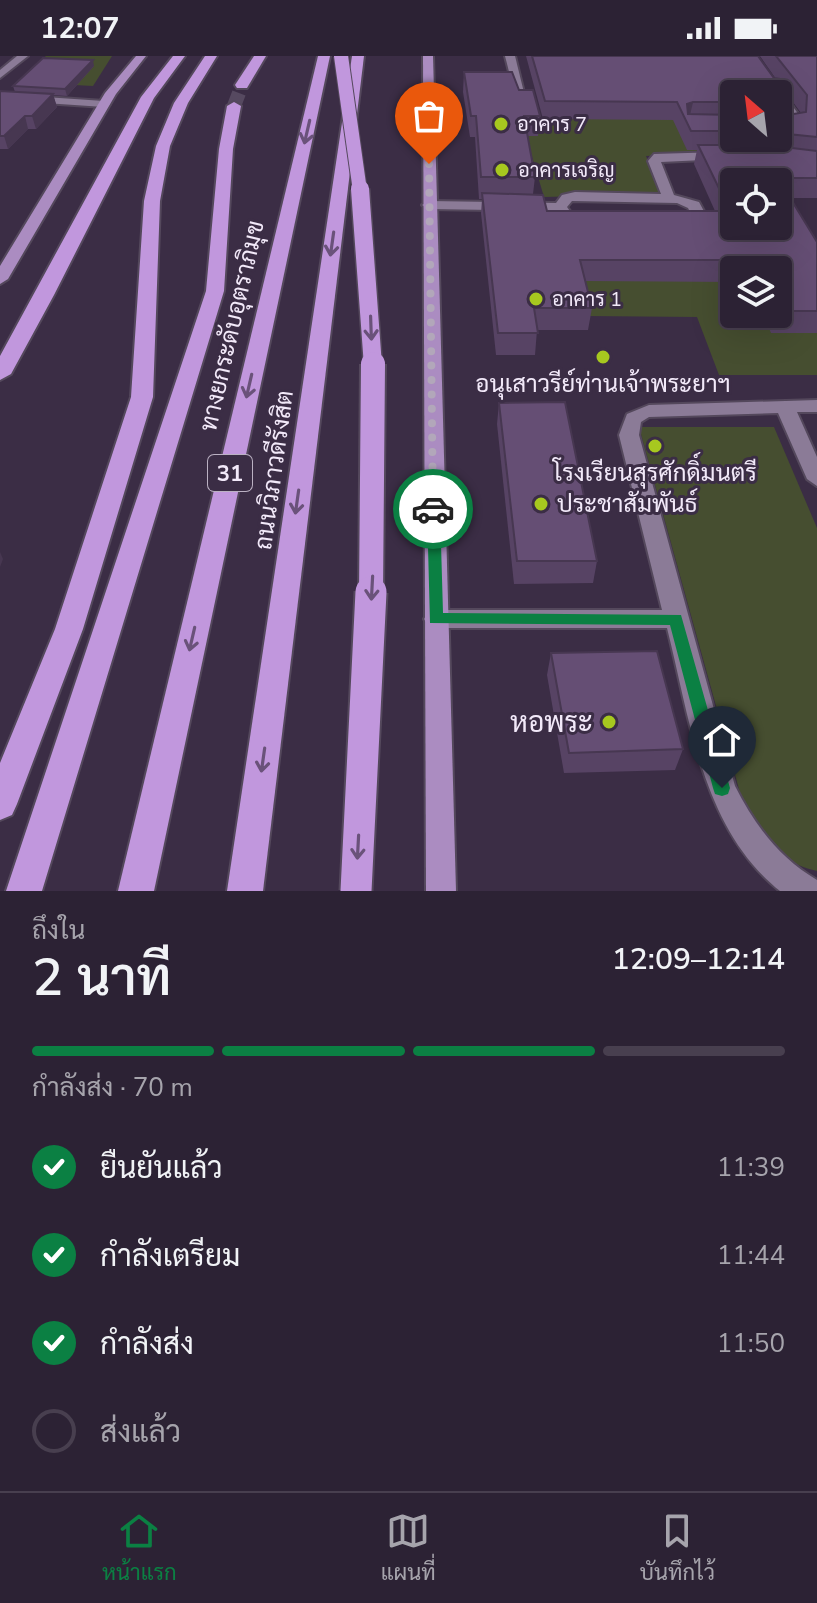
<!DOCTYPE html>
<html lang="th">
<meta charset="utf-8">
<style>
:root{--surface:#2c2234;--page:#382f40;--text:#f1f3f6;--muted:#a6a4ac;--line:#483f4f;--accent:#0b8043}
body{margin:0;font-family:"Nunito Sans",Sarabun,sans-serif;background:var(--page);color:var(--text);height:100vh;display:flex;flex-direction:column;font-size:30px;white-space:nowrap}
*{box-sizing:border-box;margin:0}
p{font-size:26px;color:var(--muted)}
.icon{flex:none;width:44px;height:44px;fill:none;stroke:currentColor;stroke-width:2;stroke-linecap:round;stroke-linejoin:round}
.map{position:relative;height:835px;overflow:hidden}
.panel{display:flex;flex-direction:column;background:var(--surface);flex:1}
.panel>*{flex:none}
.needle{width:52px;rotate:332deg}
.controls{position:absolute;left:720px;top:24px;display:grid;gap:16px}
.controls a{display:grid;place-items:center;width:72px;height:72px;border-radius:8px;background:var(--surface);box-shadow:0 8px 32px #0002,0 0 0 2px var(--line);font-size:40px}
.pin{position:absolute;display:grid;place-items:center;width:68px;height:68px;color:#fff;margin:-82px -34px;border-radius:50% 50% 50% 0;rotate:-45deg;box-shadow:0 0 8px #0007}
.pin .icon{rotate:45deg}
.courier{position:absolute;display:grid;place-items:center;width:80px;height:80px;margin:-40px;border:6px solid #0b8043;border-radius:50%;background:#fff;color:#222;box-shadow:0 2px 10px #0007}
.overview em{font-style:normal;font-weight:600}
.overview div{display:flex;flex-direction:column-reverse}
.overview{display:flex;align-items:center;justify-content:space-between;height:136px;padding:0 32px}
h1{font-size:52px;font-weight:600;line-height:60px}
.bar{display:grid;grid-template-columns:repeat(4,1fr);gap:12px 8px;align-content:center;height:96px;padding:0 32px}
.bar i{height:10px;border-radius:6px;background:var(--line)}
.bar .selected{background:var(--accent)}
.bar p{grid-column:span 4}
ol{padding:0 32px;list-style:none}
li{display:flex;align-items:center;gap:24px;height:88px}
li p{margin-inline-start:auto}
li .icon{padding:8px;border-radius:50%;background:var(--accent);color:#fff;stroke-width:4}
li:last-child{color:var(--muted)}
li i{width:44px;height:44px;border:4px solid var(--line);border-radius:50%}
.status{display:flex;justify-content:space-between;align-items:center;height:56px;padding:0 40px;background:var(--surface);direction:ltr}
.status svg{height:22px;fill:currentColor}
.tabs{display:flex;justify-content:space-around;align-items:center;height:112px;border-top:2px solid var(--line);background:var(--surface);font-size:22px;color:var(--muted)}
.tabs a{display:grid;justify-items:center;gap:4px}
.tabs .selected{color:var(--accent)}
.map>svg:first-child{display:block}
</style>
<div class="status"><b>12:07</b><svg viewBox="0 0 49 12"><path d="M0 12V9h3v3zM5 12V6h3v6zM10 12V3h3v9zM15 12V0h3v12zM26 1h20v11H26zM47 4h2v5h-2z"/></svg></div>
<div class="map">
<svg width="817" height="835" viewBox="0 0 817 835">
<rect width="100%" height="100%" fill="#3b2d45"/>
<g fill="#464e30" fill-rule="evenodd">
<path d="M 46,0 L 112,0 L 93,30 L 17,26 Z"/>
<path d="M 524,62 L 688,62 L 707,98 L 646,100 L 661,138 L 544,141 L 527,84 Z"/>
<path d="M 817,197 L 817,319 L 719,319 L 697,261 L 585,260 L 565,209 ZM 734,214 L 778,214 L 778,258 L 734,258 Z"/>
<path d="M 639,371 L 774,371 L 817,472 L 817,815 C 775,805 759,781 742,744 Z"/>
</g>
<g fill="none" stroke-linecap="round" stroke-linejoin="round">
<path stroke="#564960" stroke-width="14" stroke-dasharray="14 7" stroke-linecap="butt" d="M 234,50 L 242,29"/>
<defs>
<g id="minor">
<path d="M 17,0 L 28,0 L 0,22 L 0,14 Z"/>
<path d="M 505,0 L 515,0 L 528,53 L 518,51 Z"/>
<path d="M 746,0 L 756,0 L 799,59 L 798,72 L 778,76 L 778,68 L 788,67 C 787,55 778,49 778,38 L 772,38 Z"/>
<path d="M 0,38 L 104,45 L 110,48 L 104,51 L 0,44 Z"/>
<path d="M 721,96 L 727,100 L 725,103 L 661,106 L 674,139 L 699,146 L 706,159 L 697,167 L 676,167 L 676,161 L 691,158 L 688,152 L 677,147 L 572,145 L 567,151 L 572,158 L 592,164 L 585,168 L 562,165 L 556,155 L 429,153 L 422,149 L 429,145 L 556,147 L 562,139 L 575,136 L 661,138 L 648,105 L 654,98 Z"/>
<path d="M 817,344 L 817,356 L 797,356 L 817,401 L 817,430 L 807,423 L 778,357 L 649,361 L 641,366 L 639,379 L 735,730 C 754,768 779,802 817,824 L 817,835 L 780,835 C 702,773 690,663 667,572 L 436,572 L 428,570 L 424,563 L 428,556 L 436,554 L 662,554 L 619,379 L 627,358 L 649,349 Z"/>
</g>
<g id="major">
<path d="M 136,0 L 146,0 L 116,38 L 8,223 L 0,228 L 0,210 L 105,37 Z"/>
<path d="M 423,0 L 433,0 L 456,835 L 426,835 Z"/>
</g>
<g id="highway">
<path d="M 173,0 L 185,0 L 154,42 L 54,239 L 11,318 L 0,324 L 0,300 L 141,41 Z"/>
<path d="M 205,0 L 217,0 L 188,47 L 170,90 L 160,145 L 153,341 L 83,573 L 17,748 L 12,759 L 0,764 L 0,707 L 55,573 L 131,341 L 144,145 L 156,90 L 174,47 Z"/>
<path d="M 254,0 L 266,0 L 247,32 L 237,32 L 235,29 Z"/>
<path d="M 318,0 L 330,0 L 154,835 L 118,835 Z"/>
<path d="M 352,0 L 364,0 L 263,835 L 227,835 Z"/>
<path d="M 234,46 L 241,50 L 233,93 L 224,235 L 42,835 L 6,835 L 206,235 L 219,93 L 227,50 Z"/>
</g>
</defs>
<use href="#minor" stroke="#54485c" stroke-width="4"/>
<use href="#major" stroke="#54485c" stroke-width="4"/>
<use href="#highway" stroke="#54485c" stroke-width="4"/>
<use href="#minor" fill="#8b7b97" fill-rule="evenodd"/>
<use href="#major" fill="#ab8cc1" fill-rule="evenodd"/>
<use href="#highway" fill="#c197dd" fill-rule="evenodd"/>
<defs>
<path id="highway-bridge-far3" d="M 341,0 L 360,135"/>
<path id="highway-bridge-far2" d="M 360,133 L 373,310"/>
<path id="highway-bridge-far1" d="M 371,538 L 373,308"/>
<path id="highway-bridge" d="M 356,835 L 371,536"/>
</defs>
<use href="#highway-bridge-far3" stroke="#54485c" stroke-width="16" stroke-linecap="butt"/>
<use href="#highway-bridge-far2" stroke="#54485c" stroke-width="21" stroke-linecap="butt"/>
<use href="#highway-bridge-far1" stroke="#54485c" stroke-width="28" stroke-linecap="butt"/>
<use href="#highway-bridge" stroke="#54485c" stroke-width="35" stroke-linecap="butt"/>
<use href="#highway-bridge-far3" stroke="#c197dd" stroke-width="14"/>
<use href="#highway-bridge-far2" stroke="#c197dd" stroke-width="18"/>
<use href="#highway-bridge-far1" stroke="#c197dd" stroke-width="24"/>
<use href="#highway-bridge" stroke="#c197dd" stroke-width="31"/>
</g>
<g fill="#574364" fill-rule="evenodd">
<path d="M 526,0 L 758,0 L 774,22 L 776,23 L 760,0 L 817,0 L 817,142 L 790,142 L 817,186 L 817,277 L 771,277 L 763,258 L 778,258 L 778,214 L 734,214 L 734,226 L 585,225 L 592,252 L 588,274 L 537,274 L 535,299 L 496,299 L 481,157 L 482,143 L 479,143 L 475,81 L 470,81 L 463,36 L 464,16 L 519,34 L 540,60 L 538,80 L 528,80 L 535,121 L 533,138 L 547,155 L 715,155 L 694,108 L 697,94 L 687,94 L 673,64 L 543,63 ZM 784,34 L 801,57 L 786,59 L 790,46 ZM 734,38 L 778,38 L 778,82 L 734,82 Z"/>
<path d="M 94,10 L 67,40 L 53,39 L 57,51 L 36,73 L 28,73 L 8,93 L 0,93 L 0,35 L 15,36 L 13,30 Z"/>
<path d="M 499,347 L 597,505 L 593,527 L 514,528 L 497,368 Z"/>
<path d="M 551,597 L 683,693 L 675,714 L 564,717 L 547,619 Z"/>
</g>
<g fill="#473751">
<path d="M 93,4 L 94,10 L 67,40 L 65,33 Z"/>
<path d="M 53,38 L 57,51 L 36,73 L 32,60 Z"/>
<path d="M 693,46 L 689,64 L 685,62 L 687,48 Z"/>
<path d="M 790,46 L 784,64 L 778,66 L 781,48 Z"/>
<path d="M 25,60 L 28,73 L 8,93 L 4,80 Z"/>
<path d="M 0,496 L 3,503 L 0,511 Z"/>
</g>
<g fill="#654e74" stroke="#473751" stroke-width="2" fill-rule="evenodd">
<path d="M 532,0 L 758,0 L 774,22 L 780,23 L 790,46 L 781,48 L 781,60 L 806,56 L 807,39 L 776,0 L 817,0 L 817,81 L 778,77 L 778,38 L 734,38 L 734,46 L 693,46 L 687,48 L 688,58 L 734,59 L 734,75 L 691,75 L 677,46 L 545,45 Z"/>
<path d="M 43,2 L 93,4 L 65,33 L 13,30 Z"/>
<path d="M 464,16 L 512,16 L 519,34 L 533,34 L 540,60 L 524,60 L 535,121 L 481,121 L 476,60 L 471,60 Z"/>
<path d="M 0,35 L 53,38 L 32,60 L 25,60 L 4,80 L 0,80 Z"/>
<path d="M 698,89 L 767,89 L 817,95 L 817,122 L 778,122 L 817,186 L 817,255 L 778,255 L 778,214 L 758,214 L 754,204 L 580,204 L 592,252 L 534,252 L 538,277 L 498,277 L 482,137 L 543,139 L 547,155 L 730,155 ZM 734,126 L 778,126 L 778,170 L 734,170 Z"/>
<path d="M 565,346 L 597,505 L 517,505 L 499,347 Z"/>
<path d="M 657,595 L 683,693 L 569,697 L 551,597 Z"/>
</g>
<defs><path id="oneway-shaft" d="M-6 0H5M1.5-3L5.5 0L1.5 3" fill="none" stroke-width="1.6" stroke-linecap="round" stroke-linejoin="round" transform="scale(2)"/></defs>
<g stroke="#6a527a">
<use href="#oneway-shaft" transform="translate(307 76) rotate(103)"/>
<use href="#oneway-shaft" transform="translate(332 188) rotate(98)"/>
<use href="#oneway-shaft" transform="translate(371 272) rotate(88)"/>
<use href="#oneway-shaft" transform="translate(249 330) rotate(103)"/>
<use href="#oneway-shaft" transform="translate(297 446) rotate(98)"/>
<use href="#oneway-shaft" transform="translate(372 532) rotate(93)"/>
<use href="#oneway-shaft" transform="translate(192 583) rotate(103)"/>
<use href="#oneway-shaft" transform="translate(263 704) rotate(98)"/>
<use href="#oneway-shaft" transform="translate(358 791) rotate(93)"/>
</g>
<path fill="#0b8043" d="M 433,448 L 440,453 L 443,557 L 681,559 L 730,732 L 728,738 L 722,740 L 715,738 L 713,732 L 670,569 L 430,567 L 427,453 Z"/>
<g fill="none" stroke-linecap="round" stroke-linejoin="round">
<path stroke="#b2a7ba" stroke-width="8" stroke-dasharray="0 14.4" d="M 429,108 L 433,453"/>
</g>
<g fill="#a7c81f" stroke="#3b2d45" stroke-width="3">
<circle cx="501" cy="68" r="8"/>
<circle cx="502" cy="114" r="8"/>
<circle cx="536" cy="243" r="8"/>
<circle cx="603" cy="301" r="8"/>
<circle cx="655" cy="390" r="8"/>
<circle cx="541" cy="448" r="8"/>
<circle cx="609" cy="666" r="8"/>
</g>
<g text-anchor="middle" stroke-width="6" stroke-linejoin="round" paint-order="stroke">
<g font-size="20" fill="#f2e9f9" stroke="#3b2d45" text-anchor="start">
<text x="517" y="75">อาคาร 7</text>
<text x="518" y="121">อาคารเจริญ</text>
<text x="552" y="250">อาคาร 1</text>
</g>
<rect fill="#3b2d45" stroke="#bbb1c3" stroke-width="2" x="208" y="399" width="44" height="36" rx="6"/>
<g font-size="22" font-weight="bold" fill="#f2e9f9">
<text x="230" y="425">31</text>
</g>
<g font-size="24" fill="#f2e9f9" stroke="#3b2d45">
<text transform="translate(232 270) rotate(-77)" y="8">ทางยกระดับอุตราภิมุข</text>
<text transform="translate(274 414) rotate(-82)" y="8">ถนนวิภาวดีรังสิต</text>
</g>
<g font-size="24" fill="#f2e9f9" stroke="#3b2d45">
<text x="603" y="336">อนุเสาวรีย์ท่านเจ้าพระยาฯ</text>
<text x="655" y="425">โรงเรียนสุรศักดิ์มนตรี</text>
<text x="557" y="456" text-anchor="start">ประชาสัมพันธ์</text>
</g>
<g font-size="28" fill="#f2e9f9" stroke="#3b2d45" text-anchor="end">
<text x="593" y="676">หอพระ</text>
</g>
</g>
</svg>
<div class="controls">
<a><svg class="needle" viewBox="-14 -14 28 28"><path d="M0-13l5 13h-10z" fill="#e53935"/><path d="M0 13l5-13h-10z" fill="#a6a4ac"/></svg></a>
<a><svg class="icon" aria-label="locate" viewBox="0 0 24 24"><circle cx="12" cy="12" r="6"/><path d="M12 2v4M12 18v4M2 12h4M18 12h4"/></svg></a>
<a><svg class="icon" aria-label="layers" viewBox="0 0 24 24"><path d="M12 4l9 5-9 5-9-5zM3 14l9 5 9-5"/></svg></a>
</div>
<div class="pin" style="left:429px;top:108px;background:#ea580c"><svg class="icon" aria-label="bag" viewBox="0 0 24 24"><path d="M5 8h14l-1 12H6zM9 8a3 3 0 0 1 6 0"/></svg></div>
<div class="pin" style="left:722px;top:732px;background:#1f2937"><svg class="icon" aria-label="home" viewBox="0 0 24 24"><path d="M3 11l9-7 9 7M6 9v11h12V9"/></svg></div>
<div class="courier" style="left:433px;top:453px"><svg class="icon" aria-label="car" viewBox="0 0 24 24"><path d="M5 17H2v-5l4-1 3-4h7l3 4 3 1v5h-3M9 17h6M6 11h13"/><circle cx="7" cy="17" r="2"/><circle cx="17" cy="17" r="2"/></svg></div>
</div>
<section class="panel">
<div class="overview"><div><h1>2 นาที</h1><p>ถึงใน</p></div><em>12:09–12:14</em></div>
<div class="bar"><i class="selected"></i><i class="selected"></i><i class="selected"></i><i></i><p>กำลังส่ง · 70 m</p></div>
<ol>
<li><svg class="icon" aria-label="check" viewBox="0 0 24 24"><path d="M5 12l5 5 9-10"/></svg>ยืนยันแล้ว<p>11:39</p></li>
<li><svg class="icon" aria-label="check" viewBox="0 0 24 24"><path d="M5 12l5 5 9-10"/></svg>กำลังเตรียม<p>11:44</p></li>
<li><svg class="icon" aria-label="check" viewBox="0 0 24 24"><path d="M5 12l5 5 9-10"/></svg>กำลังส่ง<p>11:50</p></li>
<li><i></i>ส่งแล้ว</li>
</ol>
</section>
<nav class="tabs">
<a class="selected"><svg class="icon" aria-label="home" viewBox="0 0 24 24"><path d="M3 11l9-7 9 7M6 9v11h12V9"/></svg>หน้าแรก</a>
<a><svg class="icon" aria-label="map" viewBox="0 0 24 24"><path d="M3 6l6-2 6 2 6-2v14l-6 2-6-2-6 2zM9 4v14M15 6v14"/></svg>แผนที่</a>
<a><svg class="icon" aria-label="saved" viewBox="0 0 24 24"><path d="M7 4h10v16l-5-4-5 4z"/></svg>บันทึกไว้</a>
</nav>
